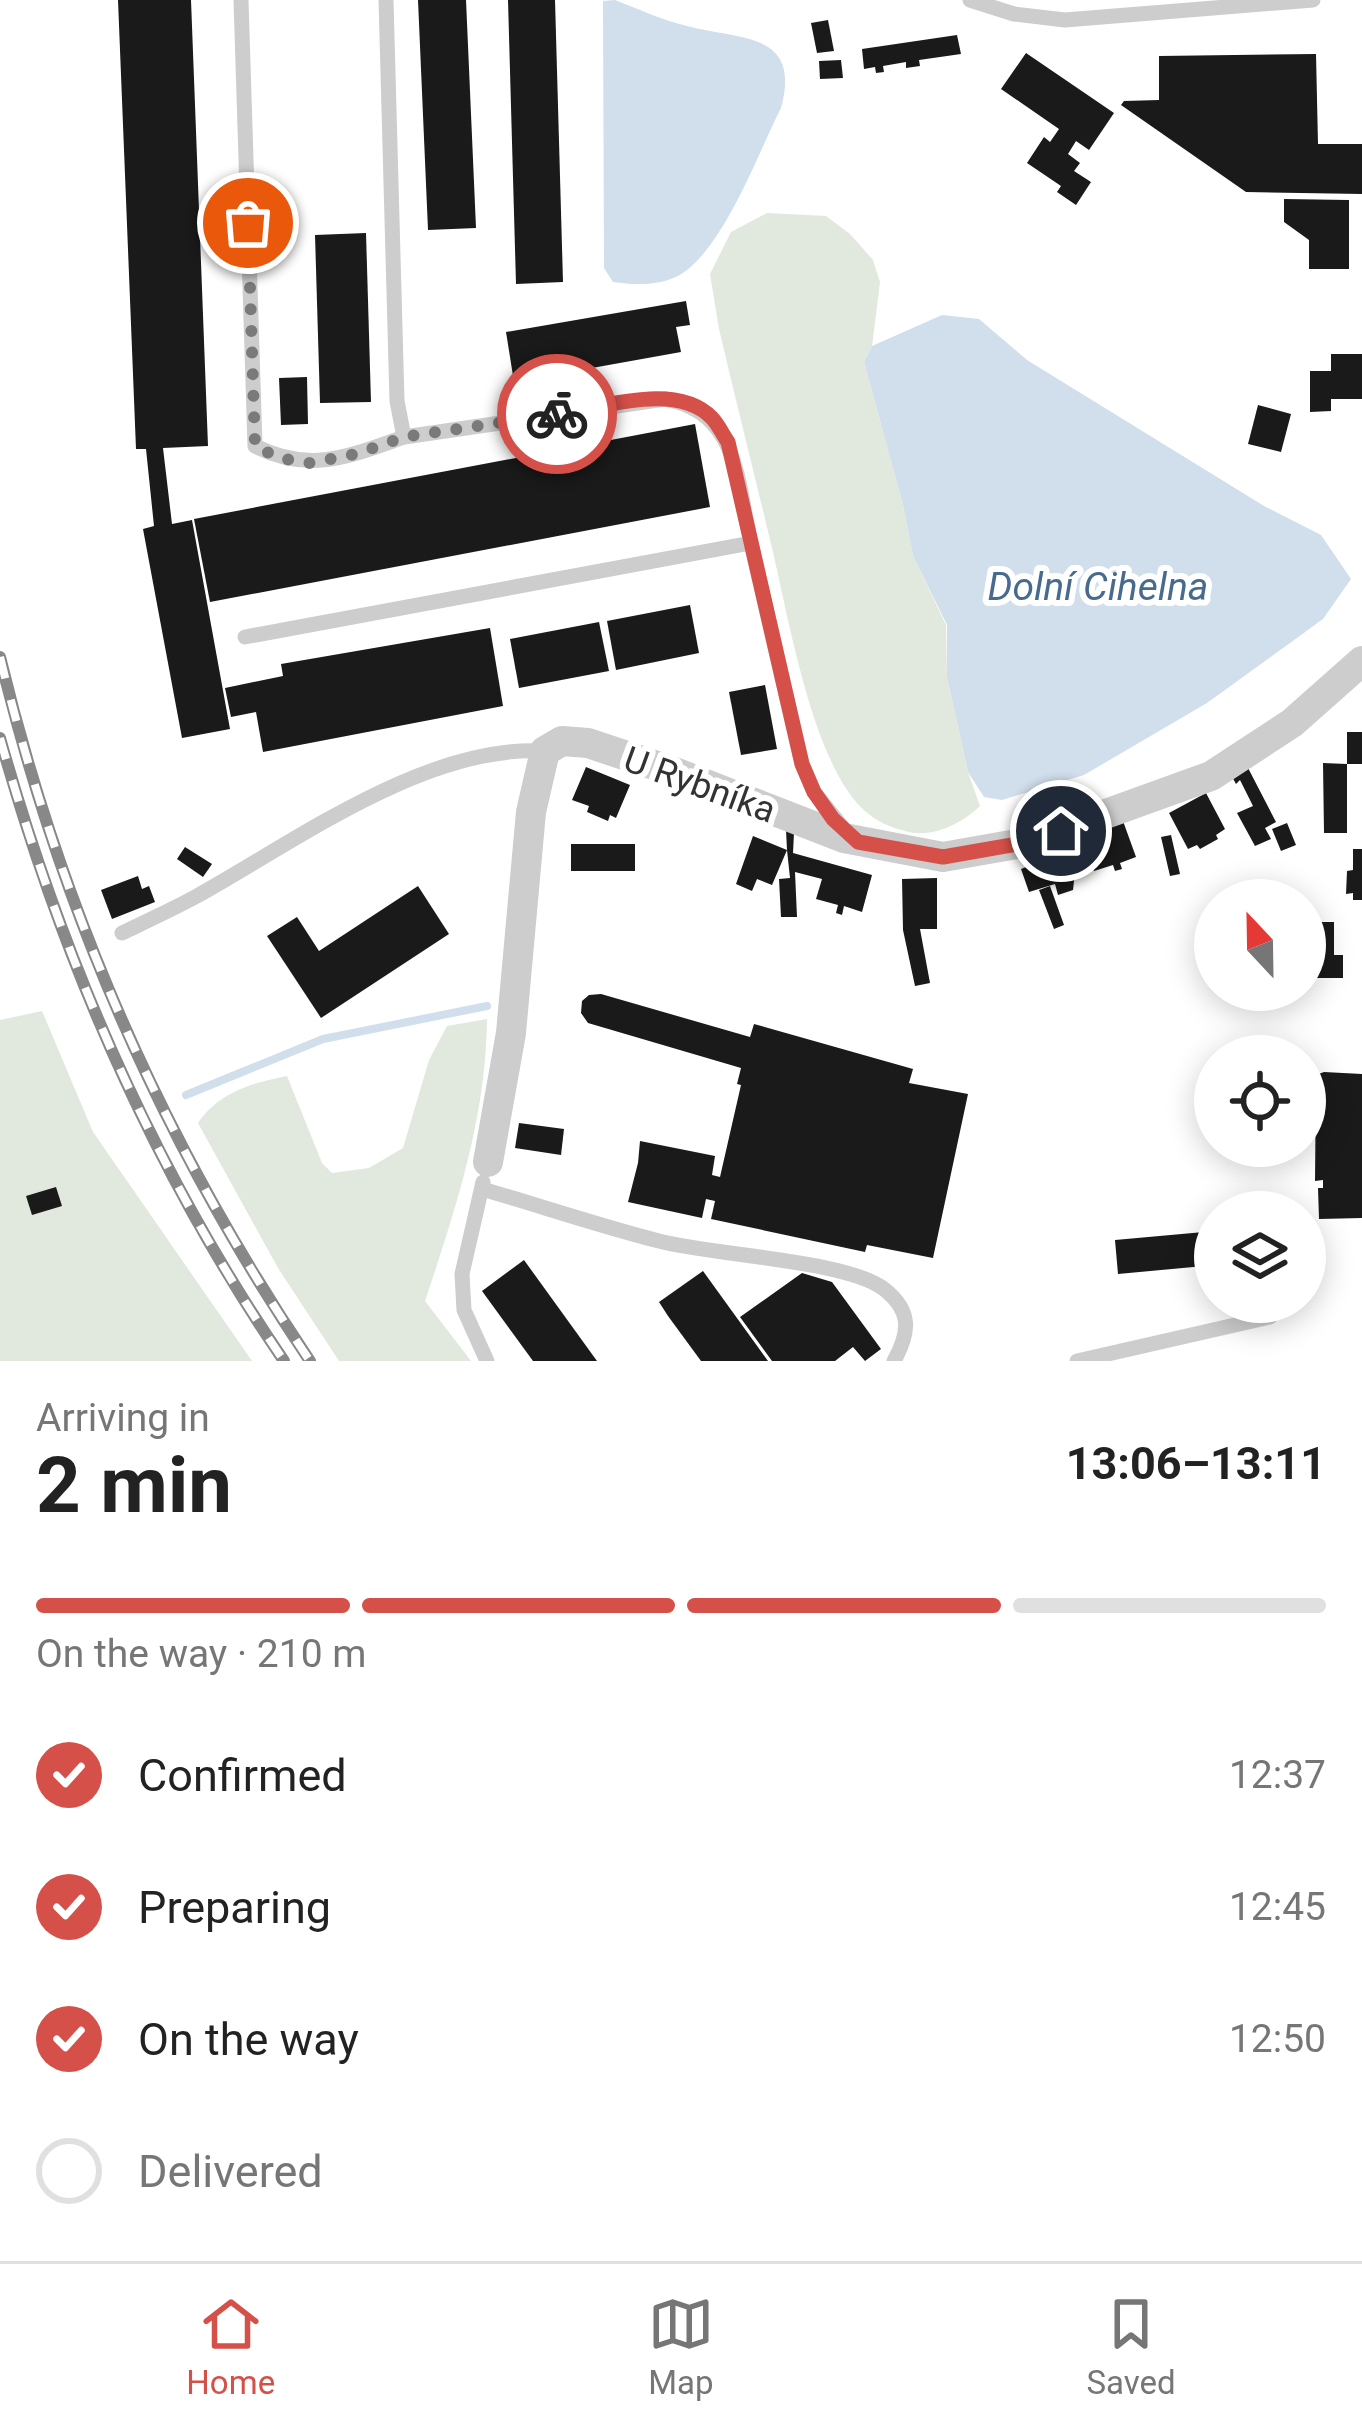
<!DOCTYPE html>
<meta charset="utf-8">
<style>
:root{--surface:#fff;--page:#f2f2f2;--text:#222;--muted:#767676;--line:#e0e0e0;--accent:#d55049}
body{margin:0;font-family:Roboto,sans-serif;background:var(--page);color:var(--text);height:100vh;display:flex;flex-direction:column;font-size:45px;white-space:nowrap}
*{box-sizing:border-box;margin:0}
p{font-size:39px;color:var(--muted)}
.icon{flex:none;width:66px;height:66px;fill:none;stroke:currentColor;stroke-width:2;stroke-linecap:round;stroke-linejoin:round}
.map{position:relative;height:1361px;overflow:hidden}
.details{display:flex;flex-direction:column;background:var(--surface);flex:1}
.details>*{flex:none}
.needle{width:78px;rotate:338deg}
.controls{position:absolute;left:1194px;top:879px;display:grid;gap:24px}
.controls a{display:grid;place-items:center;width:132px;height:132px;border-radius:50%;background:var(--surface);box-shadow:0 6px 30px #0003;font-size:60px}
.pin{position:absolute;display:grid;place-items:center;width:102px;height:102px;color:#fff;margin:-51px;border:6px solid #fff;border-radius:50%;box-shadow:0 3px 12px #0007}
.courier{position:absolute;display:grid;place-items:center;width:120px;height:120px;margin:-60px;border:9px solid #d55049;border-radius:50%;background:#fff;color:#222;box-shadow:0 3px 15px #0007}
.headline em{font-style:normal;font-weight:700}
.headline div{display:flex;flex-direction:column-reverse}
.headline{display:flex;align-items:center;justify-content:space-between;height:204px;padding:0 36px}
h1{font-size:78px;font-weight:700;line-height:90px}
.bar{display:grid;grid-template-columns:repeat(4,1fr);gap:18px 12px;align-content:center;height:144px;padding:0 36px}
.bar i{height:15px;border-radius:9px;background:var(--line)}
.bar .selected{background:var(--accent)}
.bar p{grid-column:span 4}
ol{padding:0 36px;list-style:none}
li{display:flex;align-items:center;gap:36px;height:132px}
li p{margin-inline-start:auto}
li .icon{padding:12px;border-radius:50%;background:var(--accent);color:#fff;stroke-width:4}
li:last-child{color:var(--muted)}
li i{width:66px;height:66px;border:6px solid var(--line);border-radius:50%}
.tab-bar{display:flex;justify-content:space-around;align-items:center;height:168px;border-top:3px solid var(--line);background:var(--surface);font-size:33px;color:var(--muted)}
.tab-bar a{display:grid;justify-items:center;gap:6px}
.tab-bar .selected{color:var(--accent)}
.map>svg:first-child{display:block}
</style>
<div class="map">
<svg width="1362" height="1361" viewBox="0 0 1362 1361">
<rect width="100%" height="100%" fill="#fff"/>
<g fill="#e1e8dd">
<path d="M 767,213 L 826,216 L 850,234 L 873,260 L 880,282 L 872,346 L 864,362 L 903,505 L 913,556 L 946,625 L 947,677 L 968,772 L 980,806 C 961,824 932,839 905,831 C 890,827 877,822 865,811 C 812,765 788,613 771,544 C 754,473 736,401 719,329 L 710,274 L 731,232 Z"/>
<path d="M 42,1011 L 93,1132 L 252,1361 L 0,1361 L 0,1020 Z"/>
<path d="M 487,1019 C 486,1118 456,1208 425,1301 L 471,1361 L 339,1361 L 278,1268 L 198,1123 C 219,1092 252,1083 287,1076 L 322,1163 L 332,1173 L 369,1168 L 403,1148 L 429,1060 L 447,1026 Z"/>
</g>
<g fill="#d1deeb">
<path d="M 615,0 C 638,9 662,20 687,26 C 739,40 802,31 781,108 C 758,153 723,251 678,276 C 658,286 634,285 613,282 L 604,268 L 603,1 Z"/>
<path d="M 942,315 L 979,319 L 1027,360 L 1264,506 L 1321,535 L 1351,579 L 1323,619 L 1207,703 L 1084,775 L 1002,800 L 984,797 L 968,772 L 947,677 L 947,625 L 913,556 L 903,505 L 864,362 L 872,346 Z"/>
</g>
<g fill="none" stroke-linecap="round" stroke-linejoin="round">
<path stroke="#d1deeb" stroke-width="8" d="M 186,1095 L 323,1039 L 487,1006"/>
</g>
<g fill="#1a1a1a">
<path d="M 118,0 L 191,0 L 208,446 L 163,448 L 172,524 L 192,520 L 230,729 L 182,738 L 143,529 L 154,526 L 146,449 L 136,449 Z"/>
<path d="M 418,0 L 466,0 L 476,228 L 428,230 Z"/>
<path d="M 508,0 L 555,0 L 563,282 L 516,284 Z"/>
<path d="M 828,20 L 834,51 L 817,53 L 811,23 Z"/>
<path d="M 957,35 L 961,54 L 919,60 L 920,66 L 906,68 L 906,62 L 883,66 L 884,72 L 876,73 L 875,67 L 864,69 L 862,49 Z"/>
<path d="M 1026,53 L 1114,113 L 1089,150 L 1076,141 L 1068,154 L 1080,163 L 1074,171 L 1091,182 L 1076,205 L 1057,192 L 1061,186 L 1027,163 L 1044,137 L 1050,142 L 1059,129 L 1001,89 Z"/>
<path d="M 1316,54 L 1318,144 L 1362,144 L 1362,194 L 1246,192 L 1121,105 L 1124,101 L 1159,100 L 1159,56 Z"/>
<path d="M 841,60 L 843,78 L 820,79 L 819,61 Z"/>
<path d="M 1284,199 L 1349,200 L 1349,269 L 1309,269 L 1309,240 L 1284,222 Z"/>
<path d="M 366,233 L 371,402 L 320,403 L 315,235 Z"/>
<path d="M 686,301 L 690,325 L 676,327 L 681,352 L 514,382 L 506,332 Z"/>
<path d="M 1331,354 L 1362,354 L 1362,399 L 1331,399 L 1331,411 L 1310,412 L 1310,371 L 1331,371 Z"/>
<path d="M 307,377 L 308,424 L 281,425 L 279,378 Z"/>
<path d="M 1258,405 L 1291,414 L 1281,452 L 1248,444 Z"/>
<path d="M 695,424 L 710,507 L 210,602 L 194,519 Z"/>
<path d="M 690,605 L 699,653 L 616,670 L 607,621 Z"/>
<path d="M 599,622 L 609,671 L 519,688 L 510,639 Z"/>
<path d="M 490,628 L 503,706 L 263,752 L 256,712 L 231,717 L 225,688 L 283,676 L 281,664 Z"/>
<path d="M 765,685 L 777,749 L 741,755 L 729,692 Z"/>
<path d="M 1347,732 L 1362,732 L 1362,764 L 1347,764 L 1347,833 L 1324,833 L 1323,763 L 1347,764 Z"/>
<path d="M 1247,766 L 1276,822 L 1265,828 L 1271,839 L 1255,846 L 1237,813 L 1253,806 L 1240,780 L 1236,784 L 1231,775 Z"/>
<path d="M 586,767 L 630,785 L 616,818 L 610,815 L 608,821 L 587,812 L 589,806 L 572,800 Z"/>
<path d="M 1206,793 L 1225,829 L 1216,835 L 1218,839 L 1200,849 L 1197,845 L 1188,849 L 1169,813 Z"/>
<path d="M 1123,821 L 1136,857 L 1120,863 L 1122,869 L 1115,871 L 1113,865 L 1094,871 L 1081,835 Z"/>
<path d="M 1287,823 L 1296,845 L 1281,851 L 1272,829 Z"/>
<path d="M 786,830 L 794,833 L 793,853 L 872,875 L 862,912 L 844,906 L 842,915 L 836,913 L 838,905 L 816,899 L 822,879 L 795,872 L 797,917 L 781,917 L 779,879 L 790,878 L 787,850 L 772,885 L 757,879 L 752,891 L 736,884 L 753,836 L 787,850 Z"/>
<path d="M 1171,835 L 1180,874 L 1170,876 L 1161,837 Z"/>
<path d="M 1064,840 L 1066,847 L 1079,844 L 1086,868 L 1075,872 L 1073,890 L 1058,895 L 1055,884 L 1029,892 L 1021,869 L 1034,864 L 1030,852 Z"/>
<rect x="571" y="844" width="64" height="27"/>
<path d="M 185,847 L 212,864 L 203,877 L 177,859 Z"/>
<path d="M 1353,849 L 1362,849 L 1362,900 L 1353,900 L 1353,893 L 1346,894 L 1347,871 L 1353,870 Z"/>
<path d="M 138,876 L 142,889 L 149,886 L 155,902 L 112,919 L 101,890 Z"/>
<path d="M 937,878 L 937,929 L 920,929 L 930,983 L 915,986 L 903,930 L 902,879 Z"/>
<path d="M 418,886 L 449,934 L 321,1018 L 267,936 L 297,917 L 319,951 Z"/>
<path d="M 1050,886 L 1064,925 L 1054,929 L 1039,890 Z"/>
<path d="M 1315,922 L 1334,922 L 1334,955 L 1343,955 L 1343,978 L 1315,978 Z"/>
<path d="M 601,994 L 750,1037 L 754,1024 L 913,1069 L 909,1083 L 968,1094 L 933,1258 L 867,1245 L 865,1252 L 711,1219 L 715,1201 L 706,1199 L 702,1218 L 628,1202 L 638,1163 L 640,1141 L 715,1156 L 712,1175 L 720,1177 L 741,1085 L 737,1084 L 741,1068 L 588,1023 L 581,1013 L 582,1001 L 589,995 Z"/>
<path d="M 1324,1072 L 1362,1074 L 1362,1218 L 1319,1219 L 1318,1188 L 1323,1188 L 1323,1180 L 1315,1181 L 1316,1075 Z"/>
<path d="M 519,1123 L 564,1129 L 561,1155 L 515,1148 Z"/>
<path d="M 56,1187 L 62,1206 L 32,1215 L 26,1196 Z"/>
<path d="M 1215,1231 L 1215,1265 L 1118,1274 L 1115,1240 Z"/>
<path d="M 524,1260 L 597,1361 L 533,1361 L 482,1291 Z"/>
<path d="M 703,1271 L 768,1361 L 701,1361 L 668,1316 L 659,1302 Z"/>
<path d="M 802,1273 L 832,1282 L 881,1349 L 865,1361 L 853,1347 L 835,1361 L 772,1361 L 740,1317 Z"/>
</g>
<g fill="none" stroke-linecap="round" stroke-linejoin="round">
<g stroke="#cdcdcd" stroke-width="15">
<path d="M 241,0 L 255,446 C 310,474 350,456 404,437"/>
<path d="M 386,0 L 397,401 L 404,437 L 665,399 C 739,411 737,483 751,543"/>
<path d="M 970,0 L 1014,14 L 1065,20 L 1313,0"/>
<path d="M 245,637 L 751,543 L 802,764 L 814,792 L 843,828"/>
<path d="M 122,933 C 147,921 173,909 197,896 C 296,841 427,744 545,751"/>
<path d="M 483,1182 L 462,1274 L 464,1310 L 487,1361"/>
<path d="M 482,1189 C 541,1206 600,1226 659,1241 C 710,1255 847,1260 884,1289 C 912,1311 910,1332 894,1361"/>
<path d="M 1077,1361 L 1270,1317"/>
</g>
<path stroke="#cdcdcd" stroke-width="30" d="M 488,1162 L 511,1033 L 531,812 L 545,751 L 562,741 L 588,743 L 672,771 L 844,838 L 943,857 L 1028,842 L 1211,776 L 1292,723 L 1362,661"/>
<defs>
<g id="rail">
<path d="M 0,657 C 61,910 164,1145 310,1361"/>
<path d="M 0,738 C 62,959 154,1171 284,1361"/>
</g>
</defs>
<use href="#rail" stroke="#888" stroke-width="12"/>
<use href="#rail" stroke="#fff" stroke-width="8" stroke-dasharray="22" stroke-linecap="butt"/>
</g>
<g fill="none" stroke-linecap="round" stroke-linejoin="round">
<path stroke="#7a7a7a" stroke-width="12" stroke-dasharray="0 21.6" d="M 248,223 L 255,446 L 279,458 L 310,463 L 356,454 L 404,437 L 557,414"/>
<path stroke="#d55049" stroke-width="15" d="M 557,414 C 602,408 676,381 712,418 C 718,424 723,435 728,442 L 802,764 L 814,792 L 833,819 L 858,842 L 943,857 L 1028,842 L 1061,831"/>
</g>
<g text-anchor="middle" stroke-width="12" stroke-linejoin="round" paint-order="stroke">
<g font-size="36" fill="#333" stroke="#fff">
<text transform="translate(700 784) rotate(20)" y="13">U Rybníka</text>
</g>
<g font-size="39" font-style="italic" fill="#476a8e" stroke="#fff">
<text x="1098" y="600">Dolní Cihelna</text>
</g>
</g>
</svg>
<div class="controls">
<a><svg class="needle" viewBox="-14 -14 28 28"><path d="M0-13l5 13h-10z" fill="#e53935"/><path d="M0 13l5-13h-10z" fill="#767676"/></svg></a>
<a><svg class="icon" aria-label="locate" viewBox="0 0 24 24"><circle cx="12" cy="12" r="6"/><path d="M12 2v4M12 18v4M2 12h4M18 12h4"/></svg></a>
<a><svg class="icon" aria-label="layers" viewBox="0 0 24 24"><path d="M12 4l9 5-9 5-9-5zM3 14l9 5 9-5"/></svg></a>
</div>
<div class="pin" style="left:248px;top:223px;background:#ea580c"><svg class="icon" aria-label="bag" viewBox="0 0 24 24"><path d="M5 8h14l-1 12H6zM9 8a3 3 0 0 1 6 0"/></svg></div>
<div class="pin" style="left:1061px;top:831px;background:#1f2937"><svg class="icon" aria-label="home" viewBox="0 0 24 24"><path d="M3 11l9-7 9 7M6 9v11h12V9"/></svg></div>
<div class="courier" style="left:557px;top:414px"><svg class="icon" aria-label="bike" viewBox="0 0 24 24"><circle cx="6" cy="16" r="4"/><circle cx="18" cy="16" r="4"/><path d="M6 16l4-8h5l3 8M10 8l3 8H6M13 5h3"/></svg></div>
</div>
<section class="details">
<div class="headline"><div><h1>2 min</h1><p>Arriving in</p></div><em>13:06–13:11</em></div>
<div class="bar"><i class="selected"></i><i class="selected"></i><i class="selected"></i><i></i><p>On the way · 210 m</p></div>
<ol>
<li><svg class="icon" aria-label="check" viewBox="0 0 24 24"><path d="M5 12l5 5 9-10"/></svg>Confirmed<p>12:37</p></li>
<li><svg class="icon" aria-label="check" viewBox="0 0 24 24"><path d="M5 12l5 5 9-10"/></svg>Preparing<p>12:45</p></li>
<li><svg class="icon" aria-label="check" viewBox="0 0 24 24"><path d="M5 12l5 5 9-10"/></svg>On the way<p>12:50</p></li>
<li><i></i>Delivered</li>
</ol>
</section>
<nav class="tab-bar">
<a class="selected"><svg class="icon" aria-label="home" viewBox="0 0 24 24"><path d="M3 11l9-7 9 7M6 9v11h12V9"/></svg>Home</a>
<a><svg class="icon" aria-label="map" viewBox="0 0 24 24"><path d="M3 6l6-2 6 2 6-2v14l-6 2-6-2-6 2zM9 4v14M15 6v14"/></svg>Map</a>
<a><svg class="icon" aria-label="saved" viewBox="0 0 24 24"><path d="M7 4h10v16l-5-4-5 4z"/></svg>Saved</a>
</nav>
